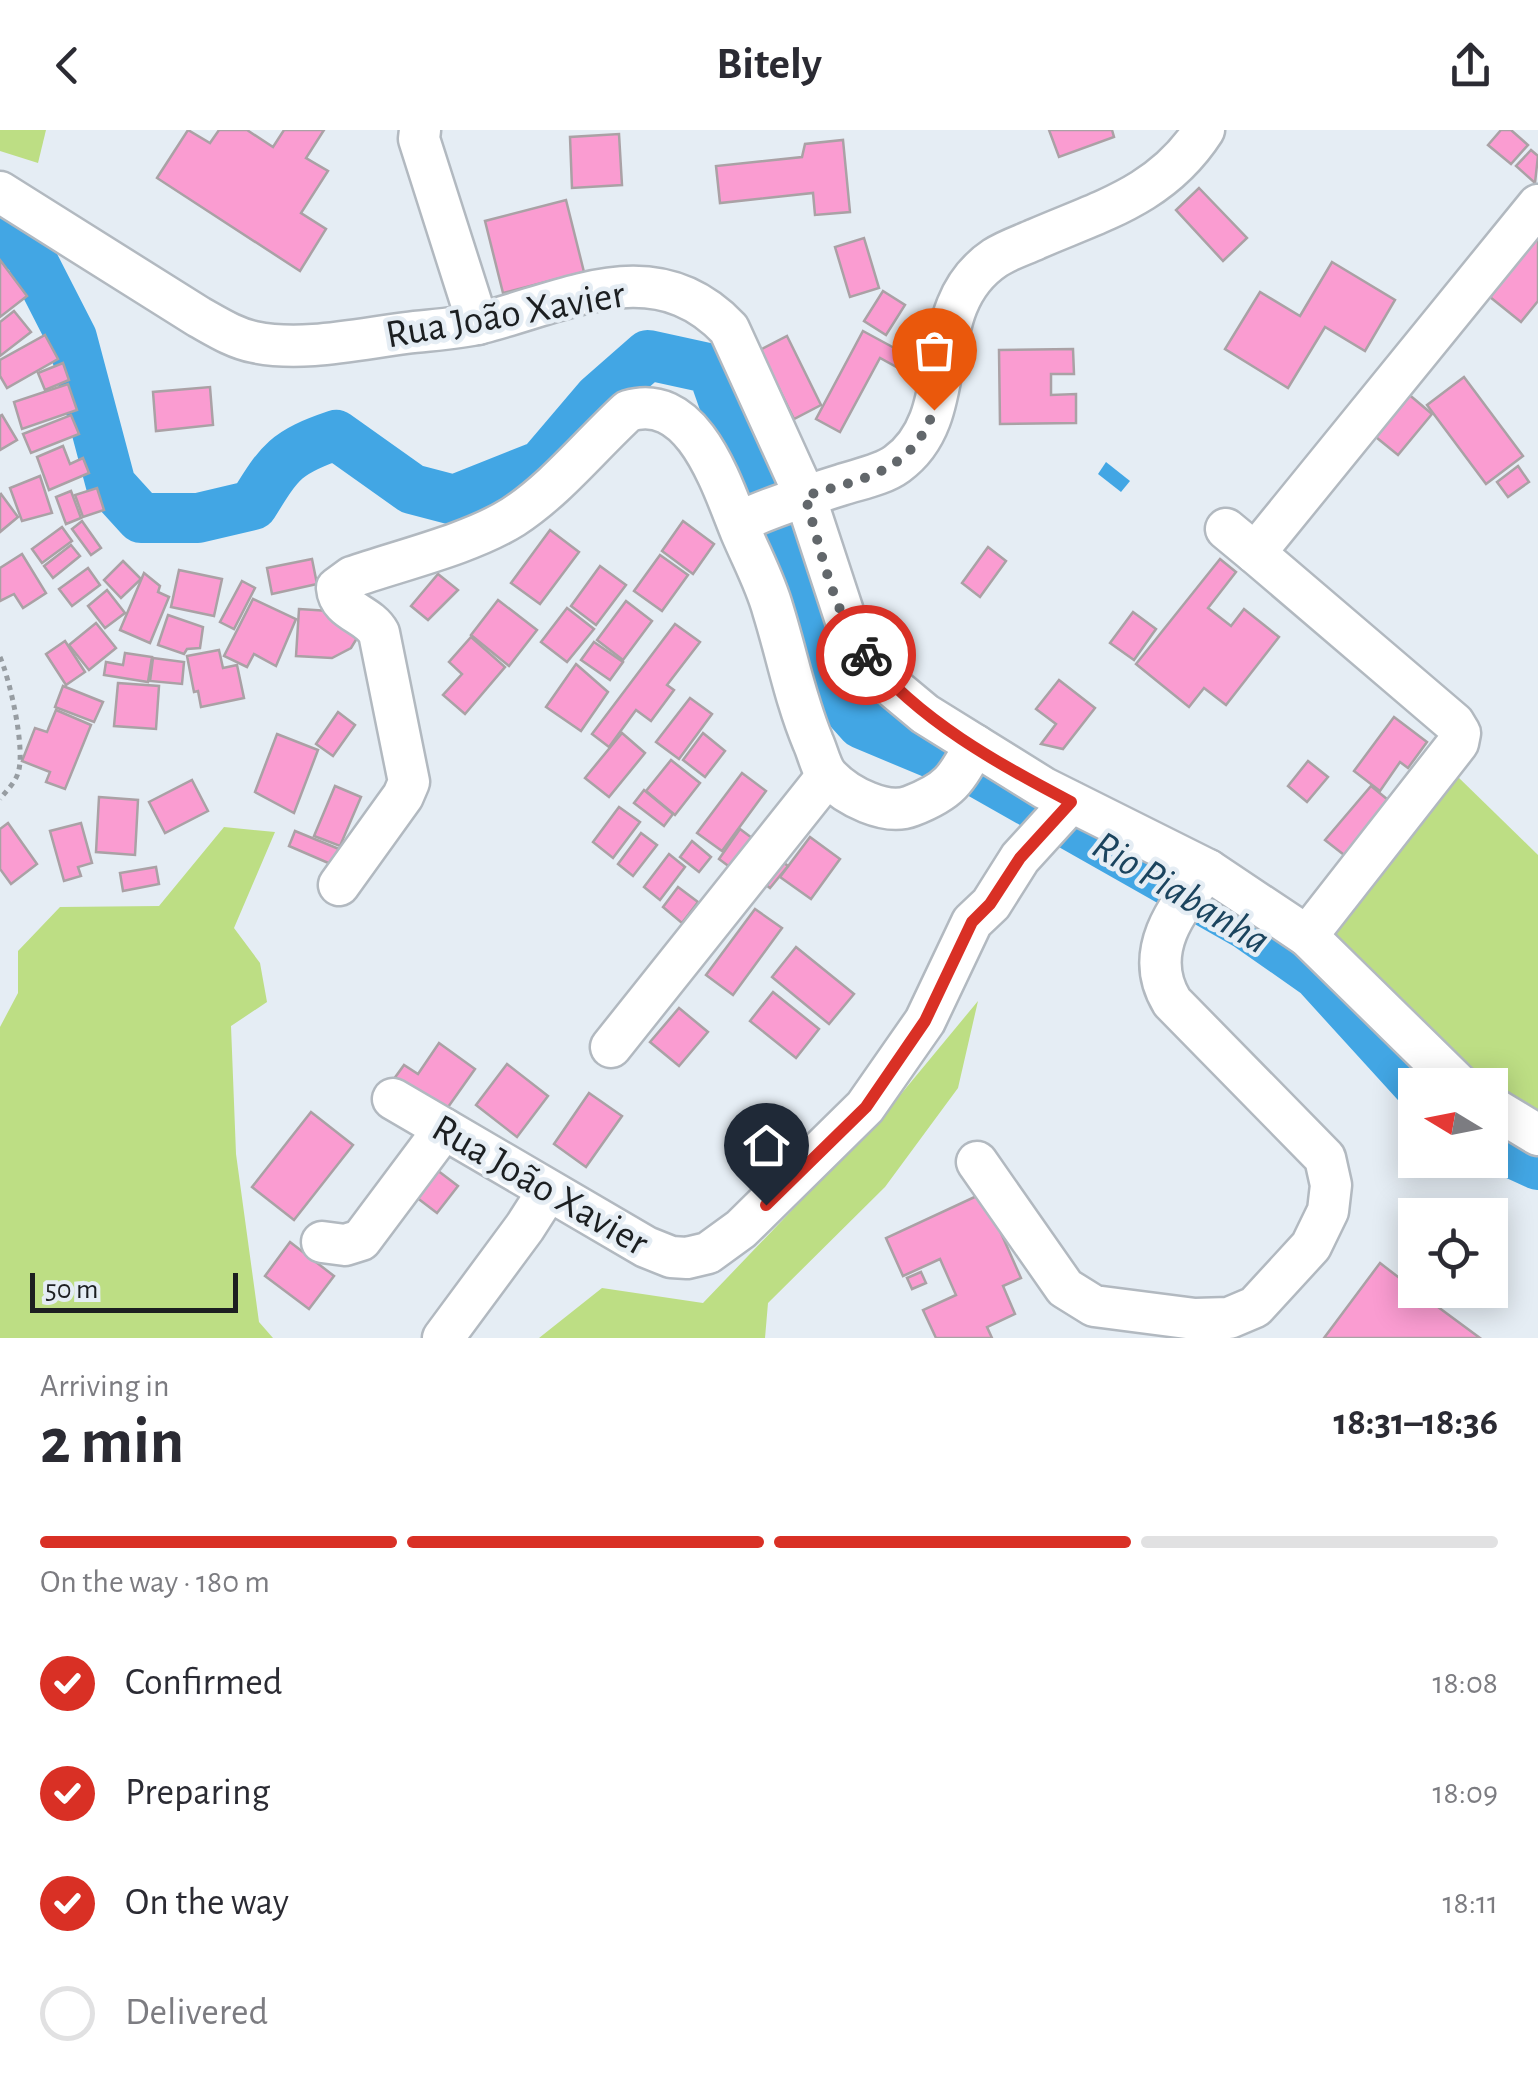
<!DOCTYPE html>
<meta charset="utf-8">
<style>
:root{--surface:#fff;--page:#f2f2f3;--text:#2b2b33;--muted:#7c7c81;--line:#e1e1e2;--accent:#d93025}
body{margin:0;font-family:"Alegreya Sans",sans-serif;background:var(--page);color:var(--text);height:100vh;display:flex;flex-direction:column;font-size:38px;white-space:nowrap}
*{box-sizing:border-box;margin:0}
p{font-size:32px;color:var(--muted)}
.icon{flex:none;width:55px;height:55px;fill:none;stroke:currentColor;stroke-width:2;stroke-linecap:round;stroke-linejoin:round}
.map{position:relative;height:1208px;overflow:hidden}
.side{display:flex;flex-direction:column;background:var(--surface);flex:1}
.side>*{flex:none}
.needle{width:65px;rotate:280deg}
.tools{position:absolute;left:1398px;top:938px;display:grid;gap:20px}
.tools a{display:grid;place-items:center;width:110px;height:110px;border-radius:0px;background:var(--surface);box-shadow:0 5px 25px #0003;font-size:50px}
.scale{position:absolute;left:30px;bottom:25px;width:208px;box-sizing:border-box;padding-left:10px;border:5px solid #1c1f21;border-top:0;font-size:28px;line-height:35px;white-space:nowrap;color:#1c1f21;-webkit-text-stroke:8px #e5edf4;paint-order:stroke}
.pin{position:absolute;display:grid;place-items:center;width:85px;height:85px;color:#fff;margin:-102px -42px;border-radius:50% 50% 50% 0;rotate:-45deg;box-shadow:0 0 10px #0007}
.pin .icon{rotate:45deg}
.courier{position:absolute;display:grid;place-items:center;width:100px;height:100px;margin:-50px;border:8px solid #d93025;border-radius:50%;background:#fff;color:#222;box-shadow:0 2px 12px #0007}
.head em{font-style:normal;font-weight:700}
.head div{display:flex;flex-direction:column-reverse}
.head{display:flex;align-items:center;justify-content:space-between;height:170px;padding:0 40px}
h1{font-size:65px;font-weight:700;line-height:75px}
.bar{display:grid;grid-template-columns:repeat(4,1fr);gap:15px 10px;align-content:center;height:120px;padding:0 40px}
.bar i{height:12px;border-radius:8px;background:var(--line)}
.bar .on{background:var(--accent)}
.bar p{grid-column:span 4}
ol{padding:0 40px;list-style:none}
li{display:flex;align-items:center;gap:30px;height:110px}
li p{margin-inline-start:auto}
li .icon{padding:10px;border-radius:50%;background:var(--accent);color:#fff;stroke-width:4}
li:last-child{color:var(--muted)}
li i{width:55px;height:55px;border:5px solid var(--line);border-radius:50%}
header{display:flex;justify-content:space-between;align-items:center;height:130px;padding:0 40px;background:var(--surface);font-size:45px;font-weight:700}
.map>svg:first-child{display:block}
</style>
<header><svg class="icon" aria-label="back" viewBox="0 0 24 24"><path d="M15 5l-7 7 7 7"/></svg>Bitely<svg class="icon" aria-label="share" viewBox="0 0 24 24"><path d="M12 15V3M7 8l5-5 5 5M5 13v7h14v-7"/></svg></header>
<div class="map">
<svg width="1538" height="1208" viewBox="0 0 1538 1208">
<rect width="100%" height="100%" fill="#e5edf4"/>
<g fill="#bdde84">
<path d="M 0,0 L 46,0 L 38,33 L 0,21 Z"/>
<path d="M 1457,646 L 1538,725 L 1538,985 L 1463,938 L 1335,804 Z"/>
<path d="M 224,697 L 275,702 L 234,798 L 260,833 L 267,872 L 231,896 L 236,1024 L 259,1192 L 273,1208 L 0,1208 L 0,897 L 18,863 L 18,821 L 60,777 L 159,776 Z"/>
<path d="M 978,871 L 958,958 L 885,1057 L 768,1173 L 765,1208 L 539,1208 L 602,1158 L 703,1173 L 887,981 Z"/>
</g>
<path fill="#42a6e4" d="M 1106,332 L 1130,351 L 1121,362 L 1098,344 Z"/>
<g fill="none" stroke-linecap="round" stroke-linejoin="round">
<g stroke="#42a6e4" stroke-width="50">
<path d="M 0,112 L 26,118 L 72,208 L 111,355 L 141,388 L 198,388 L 253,375 C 280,331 286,322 336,305 L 412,359 L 454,370 L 542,335 L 599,268 L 648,225 L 712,239 L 736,307 L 794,441 L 812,507 L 837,566 L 862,594 L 977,642 L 1247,795 L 1317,844 L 1418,955"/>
<path d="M 1490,1013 L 1538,1035"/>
</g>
</g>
<g fill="#fa9cd1" stroke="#aaa1a5" stroke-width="2.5">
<path d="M 188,0 L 210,13 L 219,0 L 247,0 L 273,17 L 284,0 L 324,0 L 306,28 L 328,41 L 301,83 L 326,99 L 300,141 L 157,48 Z"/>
<path d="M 1049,0 L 1112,0 L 1114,7 L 1059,27 Z"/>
<path d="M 1501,0 L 1511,0 L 1528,15 L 1511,34 L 1488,15 Z"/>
<path d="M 619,4 L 622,55 L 572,58 L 570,7 Z"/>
<path d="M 843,10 L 850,82 L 815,85 L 813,63 L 720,73 L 716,36 L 802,27 L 805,14 Z"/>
<path d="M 1531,20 L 1538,26 L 1535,53 L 1516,36 Z"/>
<path d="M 1199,58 L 1247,108 L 1223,131 L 1176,80 Z"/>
<path d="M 566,70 L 584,142 L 503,163 L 485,91 Z"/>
<path d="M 1538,106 L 1538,171 L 1521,192 L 1490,167 Z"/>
<path d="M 864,108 L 879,158 L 850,167 L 835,117 Z"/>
<path d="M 0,130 L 27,166 L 0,187 Z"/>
<path d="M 1332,132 L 1395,170 L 1365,221 L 1325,197 L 1288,258 L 1225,219 L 1260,162 L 1300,186 Z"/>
<path d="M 883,161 L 905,175 L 886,205 L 864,191 Z"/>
<path d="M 14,181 L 31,202 L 0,226 L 0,192 Z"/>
<path d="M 863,201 L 909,226 L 902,240 L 880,228 L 840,302 L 816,289 Z"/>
<path d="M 45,205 L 58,229 L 7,258 L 0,246 L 0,230 Z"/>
<path d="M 787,206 L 821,275 L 794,289 L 760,220 Z"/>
<path d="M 1073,219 L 1074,244 L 1051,244 L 1051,265 L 1076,264 L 1076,293 L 1000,294 L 999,220 Z"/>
<path d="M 63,233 L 69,250 L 45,260 L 38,243 Z"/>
<path d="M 1464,247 L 1523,326 L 1486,354 L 1427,275 Z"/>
<path d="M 68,254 L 77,280 L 22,299 L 14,272 Z"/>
<path d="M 210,257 L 213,295 L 156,301 L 153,262 Z"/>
<path d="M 1400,257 L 1432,284 L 1398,325 L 1366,299 Z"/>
<path d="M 2,285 L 17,310 L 0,320 L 0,286 Z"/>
<path d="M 71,285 L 79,304 L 31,323 L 23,304 Z"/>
<path d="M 63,316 L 70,334 L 83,328 L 89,343 L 49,360 L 37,327 Z"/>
<path d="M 1518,336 L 1529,352 L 1508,367 L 1497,352 Z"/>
<path d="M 40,346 L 52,383 L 22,391 L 10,358 Z"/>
<path d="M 97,358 L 104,380 L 83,387 L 75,365 Z"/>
<path d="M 71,361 L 81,388 L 66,394 L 56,367 Z"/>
<path d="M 1,364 L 18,387 L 0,402 L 0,365 Z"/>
<path d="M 82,391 L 101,418 L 91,425 L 72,399 Z"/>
<path d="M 683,391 L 714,414 L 693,444 L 662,421 Z"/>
<path d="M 62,397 L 72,411 L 42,433 L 32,419 Z"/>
<path d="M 550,400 L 579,422 L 540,474 L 511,453 Z"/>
<path d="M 71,415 L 80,426 L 53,448 L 44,436 Z"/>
<path d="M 988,417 L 1006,431 L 980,467 L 962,453 Z"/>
<path d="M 22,424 L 46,463 L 23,478 L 14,464 L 0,471 L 0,438 Z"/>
<path d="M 660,425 L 688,445 L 662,481 L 634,461 Z"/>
<path d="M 312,429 L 317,454 L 272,464 L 267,438 Z"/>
<path d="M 1220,429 L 1236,442 L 1208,478 L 1231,496 L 1244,479 L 1279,507 L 1226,575 L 1204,558 L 1189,577 L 1136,534 Z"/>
<path d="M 123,431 L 141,449 L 121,468 L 104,450 Z"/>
<path d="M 600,436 L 626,455 L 596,495 L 571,476 Z"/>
<path d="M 88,438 L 100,455 L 72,476 L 59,459 Z"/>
<path d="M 179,440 L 222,449 L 214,486 L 171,477 Z"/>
<path d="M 144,443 L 160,456 L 158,462 L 169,467 L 150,513 L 120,500 Z"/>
<path d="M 438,444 L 458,460 L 428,490 L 411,476 Z"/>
<path d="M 242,451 L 255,458 L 234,499 L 220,492 Z"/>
<path d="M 107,460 L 125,483 L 105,498 L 88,476 Z"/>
<path d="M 253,469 L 296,489 L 276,536 L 254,524 L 247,537 L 224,526 Z"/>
<path d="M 498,470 L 537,500 L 509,536 L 471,505 Z"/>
<path d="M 626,471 L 652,491 L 623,530 L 597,510 Z"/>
<path d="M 567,478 L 594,499 L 567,532 L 541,512 Z"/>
<path d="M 299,479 L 345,482 L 362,500 L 351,518 L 332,528 L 296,526 Z"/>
<path d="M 1133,482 L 1156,499 L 1134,530 L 1110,513 Z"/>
<path d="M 168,485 L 203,497 L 200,518 L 187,519 L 184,524 L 158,515 Z"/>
<path d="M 96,493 L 116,518 L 89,540 L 69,515 Z"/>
<path d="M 675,494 L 700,512 L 667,555 L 674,560 L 651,591 L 636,580 L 609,617 L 592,604 Z"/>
<path d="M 471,507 L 505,537 L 465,584 L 443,565 L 462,544 L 449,532 Z"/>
<path d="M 65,511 L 85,542 L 66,555 L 46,524 Z"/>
<path d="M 594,512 L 623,532 L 610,550 L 581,530 Z"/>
<path d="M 219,520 L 223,538 L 237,535 L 244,568 L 201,577 L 198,561 L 194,562 L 187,526 Z"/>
<path d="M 125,523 L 152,527 L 148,552 L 104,545 L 106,532 L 123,535 Z"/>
<path d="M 153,528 L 184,532 L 182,554 L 150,551 Z"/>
<path d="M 576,534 L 608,562 L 581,601 L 546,577 Z"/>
<path d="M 1059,550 L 1095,578 L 1063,619 L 1041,614 L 1056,594 L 1036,579 Z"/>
<path d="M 118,553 L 159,556 L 156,599 L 114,596 Z"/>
<path d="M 63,556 L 103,572 L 94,592 L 55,577 Z"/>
<path d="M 690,568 L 712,584 L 679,629 L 656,612 Z"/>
<path d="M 56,580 L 91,595 L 65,659 L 46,652 L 50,642 L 22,631 L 35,598 L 47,602 Z"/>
<path d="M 338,582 L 355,595 L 333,626 L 316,614 Z"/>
<path d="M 1394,587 L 1427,612 L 1408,638 L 1400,632 L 1380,661 L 1354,641 Z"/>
<path d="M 622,603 L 645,623 L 609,667 L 585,648 Z"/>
<path d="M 703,603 L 725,621 L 705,647 L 683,630 Z"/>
<path d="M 277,604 L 318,620 L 294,683 L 255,662 Z"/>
<path d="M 671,630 L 700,653 L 675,685 L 646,661 Z"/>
<path d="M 1308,631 L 1328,647 L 1307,672 L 1288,656 Z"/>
<path d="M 742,643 L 766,661 L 722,721 L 697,703 Z"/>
<path d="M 192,650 L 208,681 L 165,703 L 149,672 Z"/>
<path d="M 335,656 L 361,667 L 340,716 L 314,706 Z"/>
<path d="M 1371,656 L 1393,674 L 1348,728 L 1325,710 Z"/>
<path d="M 644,660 L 673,684 L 664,696 L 634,673 Z"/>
<path d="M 99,667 L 138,670 L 135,725 L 96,722 Z"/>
<path d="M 619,677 L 640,692 L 613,728 L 593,712 Z"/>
<path d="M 8,693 L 37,734 L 11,754 L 0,739 L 0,699 Z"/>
<path d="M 81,693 L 92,733 L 78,737 L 81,746 L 64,751 L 50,701 Z"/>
<path d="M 740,699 L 756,711 L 735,741 L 719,729 Z"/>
<path d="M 295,701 L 339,719 L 333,735 L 289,716 Z"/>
<path d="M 641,703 L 657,715 L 633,746 L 618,734 Z"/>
<path d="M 810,707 L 840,729 L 811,769 L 780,747 Z"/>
<path d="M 692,711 L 711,727 L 699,742 L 680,727 Z"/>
<path d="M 770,722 L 788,736 L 770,758 L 753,745 Z"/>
<path d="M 669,724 L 685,737 L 660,770 L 644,757 Z"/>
<path d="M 156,737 L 159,754 L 123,761 L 120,743 Z"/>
<path d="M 678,757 L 698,772 L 682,793 L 663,777 Z"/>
<path d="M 755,779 L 782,798 L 733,865 L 706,845 Z"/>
<path d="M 796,817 L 854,864 L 829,894 L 772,847 Z"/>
<path d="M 773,862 L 819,899 L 796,928 L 750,891 Z"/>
<path d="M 679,878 L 708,902 L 679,936 L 650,912 Z"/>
<path d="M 439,913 L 475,939 L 446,980 L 419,961 L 414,969 L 391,953 L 404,935 L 418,944 Z"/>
<path d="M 507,934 L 548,966 L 517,1007 L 476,975 Z"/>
<path d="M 589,963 L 622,986 L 586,1037 L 554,1014 Z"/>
<path d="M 311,982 L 353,1015 L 294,1090 L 252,1057 Z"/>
<path d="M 437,1040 L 458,1056 L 437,1083 L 416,1067 Z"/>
<path d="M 994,1058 L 1012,1098 L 1001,1103 L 1021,1148 L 1003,1156 L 1015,1184 L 987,1197 L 992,1208 L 936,1208 L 923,1180 L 956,1165 L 940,1129 L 903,1146 L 886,1108 Z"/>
<path d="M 290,1112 L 334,1146 L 309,1179 L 265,1146 Z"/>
<path d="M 1380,1133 L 1415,1160 L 1480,1208 L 1324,1208 Z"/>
<path d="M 921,1142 L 926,1153 L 912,1159 L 907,1148 Z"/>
</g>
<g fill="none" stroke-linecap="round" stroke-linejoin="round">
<defs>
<g id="minor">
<path d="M 420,0 L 419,9 L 478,194"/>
<path d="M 0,62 L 199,187 C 217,197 234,208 254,212 C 302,222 358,209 406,203 C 430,200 457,199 481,193 C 568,171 655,121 729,199 L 805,366 L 850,503 L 895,559 L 925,584 L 1044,658 L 1208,740 L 1307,806 L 1459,955"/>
<path d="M 755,385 C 783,373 812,364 841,355 C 859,349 882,345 897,334 C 965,285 920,178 995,128 C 1007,120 1023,115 1036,109 C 1103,80 1162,65 1204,0"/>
<path d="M 1226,399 L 1255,423"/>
<path d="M 339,755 L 403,666 L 409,652 L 379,503 C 368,483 339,482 337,458 L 352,447 C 401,430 470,414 513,387 C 556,359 590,316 628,281 C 694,261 722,356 741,402 C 752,428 766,454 773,480 C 787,525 795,569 813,612 C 818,623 821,639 829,647 C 847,666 886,686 911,676 C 950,661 956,650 975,615"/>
<path d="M 1307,806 L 1458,613 L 1460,603 L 1454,593 L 1255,423 L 1538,75"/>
<path d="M 611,917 L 827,646"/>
<path d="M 393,969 L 646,1117 L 671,1127 L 687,1128 L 708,1123 L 741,1099 L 865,977 L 925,891 L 972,792 L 991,774 L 1020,728 L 1071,672"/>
<path d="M 1490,976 L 1538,1005"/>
<path d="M 977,1032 L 1065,1158 L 1094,1176 L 1195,1189 L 1229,1188 L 1255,1177 L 1311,1116 L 1328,1081 L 1331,1055 L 1325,1028 L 1172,872 C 1142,823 1176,778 1208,740"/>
<path d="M 322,1112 L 345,1115 L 361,1110 L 444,999"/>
<path d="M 443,1208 L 525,1097 L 548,1061"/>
</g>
</defs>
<use href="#minor" stroke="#b2b9c0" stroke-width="45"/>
<path stroke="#979da2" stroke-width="5" stroke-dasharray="5 5" stroke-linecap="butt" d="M 0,527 C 10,550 26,620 18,643 C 15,653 6,661 0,669"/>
<use href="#minor" stroke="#fff" stroke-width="40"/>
</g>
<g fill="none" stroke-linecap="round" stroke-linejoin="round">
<path stroke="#62676b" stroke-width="10" stroke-dasharray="0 18" d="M 866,525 C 832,481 821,419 805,366 C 863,348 911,344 934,280"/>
<path stroke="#d93025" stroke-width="12" d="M 766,1075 L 866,977 L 925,891 L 972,792 L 990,774 L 1020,728 L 1071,672 C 998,634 919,590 866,525"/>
</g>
<g text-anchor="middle" stroke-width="9" stroke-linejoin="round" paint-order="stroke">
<g font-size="40" fill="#1c1f21" stroke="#e5edf4">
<text transform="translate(505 183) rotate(-10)" y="14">Rua João Xavier</text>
<text transform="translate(541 1054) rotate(30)" y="14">Rua João Xavier</text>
</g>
<g font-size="42" font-style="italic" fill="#1b445e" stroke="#e5edf4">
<text transform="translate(1182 761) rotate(31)" y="15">Rio Piabanha</text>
</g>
</g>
</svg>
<div class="tools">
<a><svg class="needle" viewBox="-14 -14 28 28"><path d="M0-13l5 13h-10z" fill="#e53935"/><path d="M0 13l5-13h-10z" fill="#7c7c81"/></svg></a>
<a><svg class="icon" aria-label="locate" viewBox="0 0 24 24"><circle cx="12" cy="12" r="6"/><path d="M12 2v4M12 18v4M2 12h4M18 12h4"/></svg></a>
</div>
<div class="scale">50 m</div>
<div class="pin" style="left:934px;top:280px;background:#ea580c"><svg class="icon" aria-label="bag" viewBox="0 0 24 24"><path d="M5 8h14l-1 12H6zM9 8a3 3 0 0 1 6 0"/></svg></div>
<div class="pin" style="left:766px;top:1075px;background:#1f2937"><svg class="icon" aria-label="home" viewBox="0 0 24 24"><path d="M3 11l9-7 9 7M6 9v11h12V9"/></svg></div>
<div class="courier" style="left:866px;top:525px"><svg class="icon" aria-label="bike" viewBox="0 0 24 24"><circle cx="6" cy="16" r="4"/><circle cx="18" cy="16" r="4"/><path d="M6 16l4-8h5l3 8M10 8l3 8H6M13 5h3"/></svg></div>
</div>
<section class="side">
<div class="head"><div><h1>2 min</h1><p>Arriving in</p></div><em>18:31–18:36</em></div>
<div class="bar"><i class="on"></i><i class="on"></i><i class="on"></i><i></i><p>On the way · 180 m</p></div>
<ol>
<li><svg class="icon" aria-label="check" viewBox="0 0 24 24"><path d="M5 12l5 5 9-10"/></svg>Confirmed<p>18:08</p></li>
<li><svg class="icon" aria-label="check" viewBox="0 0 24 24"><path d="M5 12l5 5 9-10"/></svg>Preparing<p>18:09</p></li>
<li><svg class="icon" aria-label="check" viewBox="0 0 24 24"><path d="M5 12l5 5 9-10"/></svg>On the way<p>18:11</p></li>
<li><i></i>Delivered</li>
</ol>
</section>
